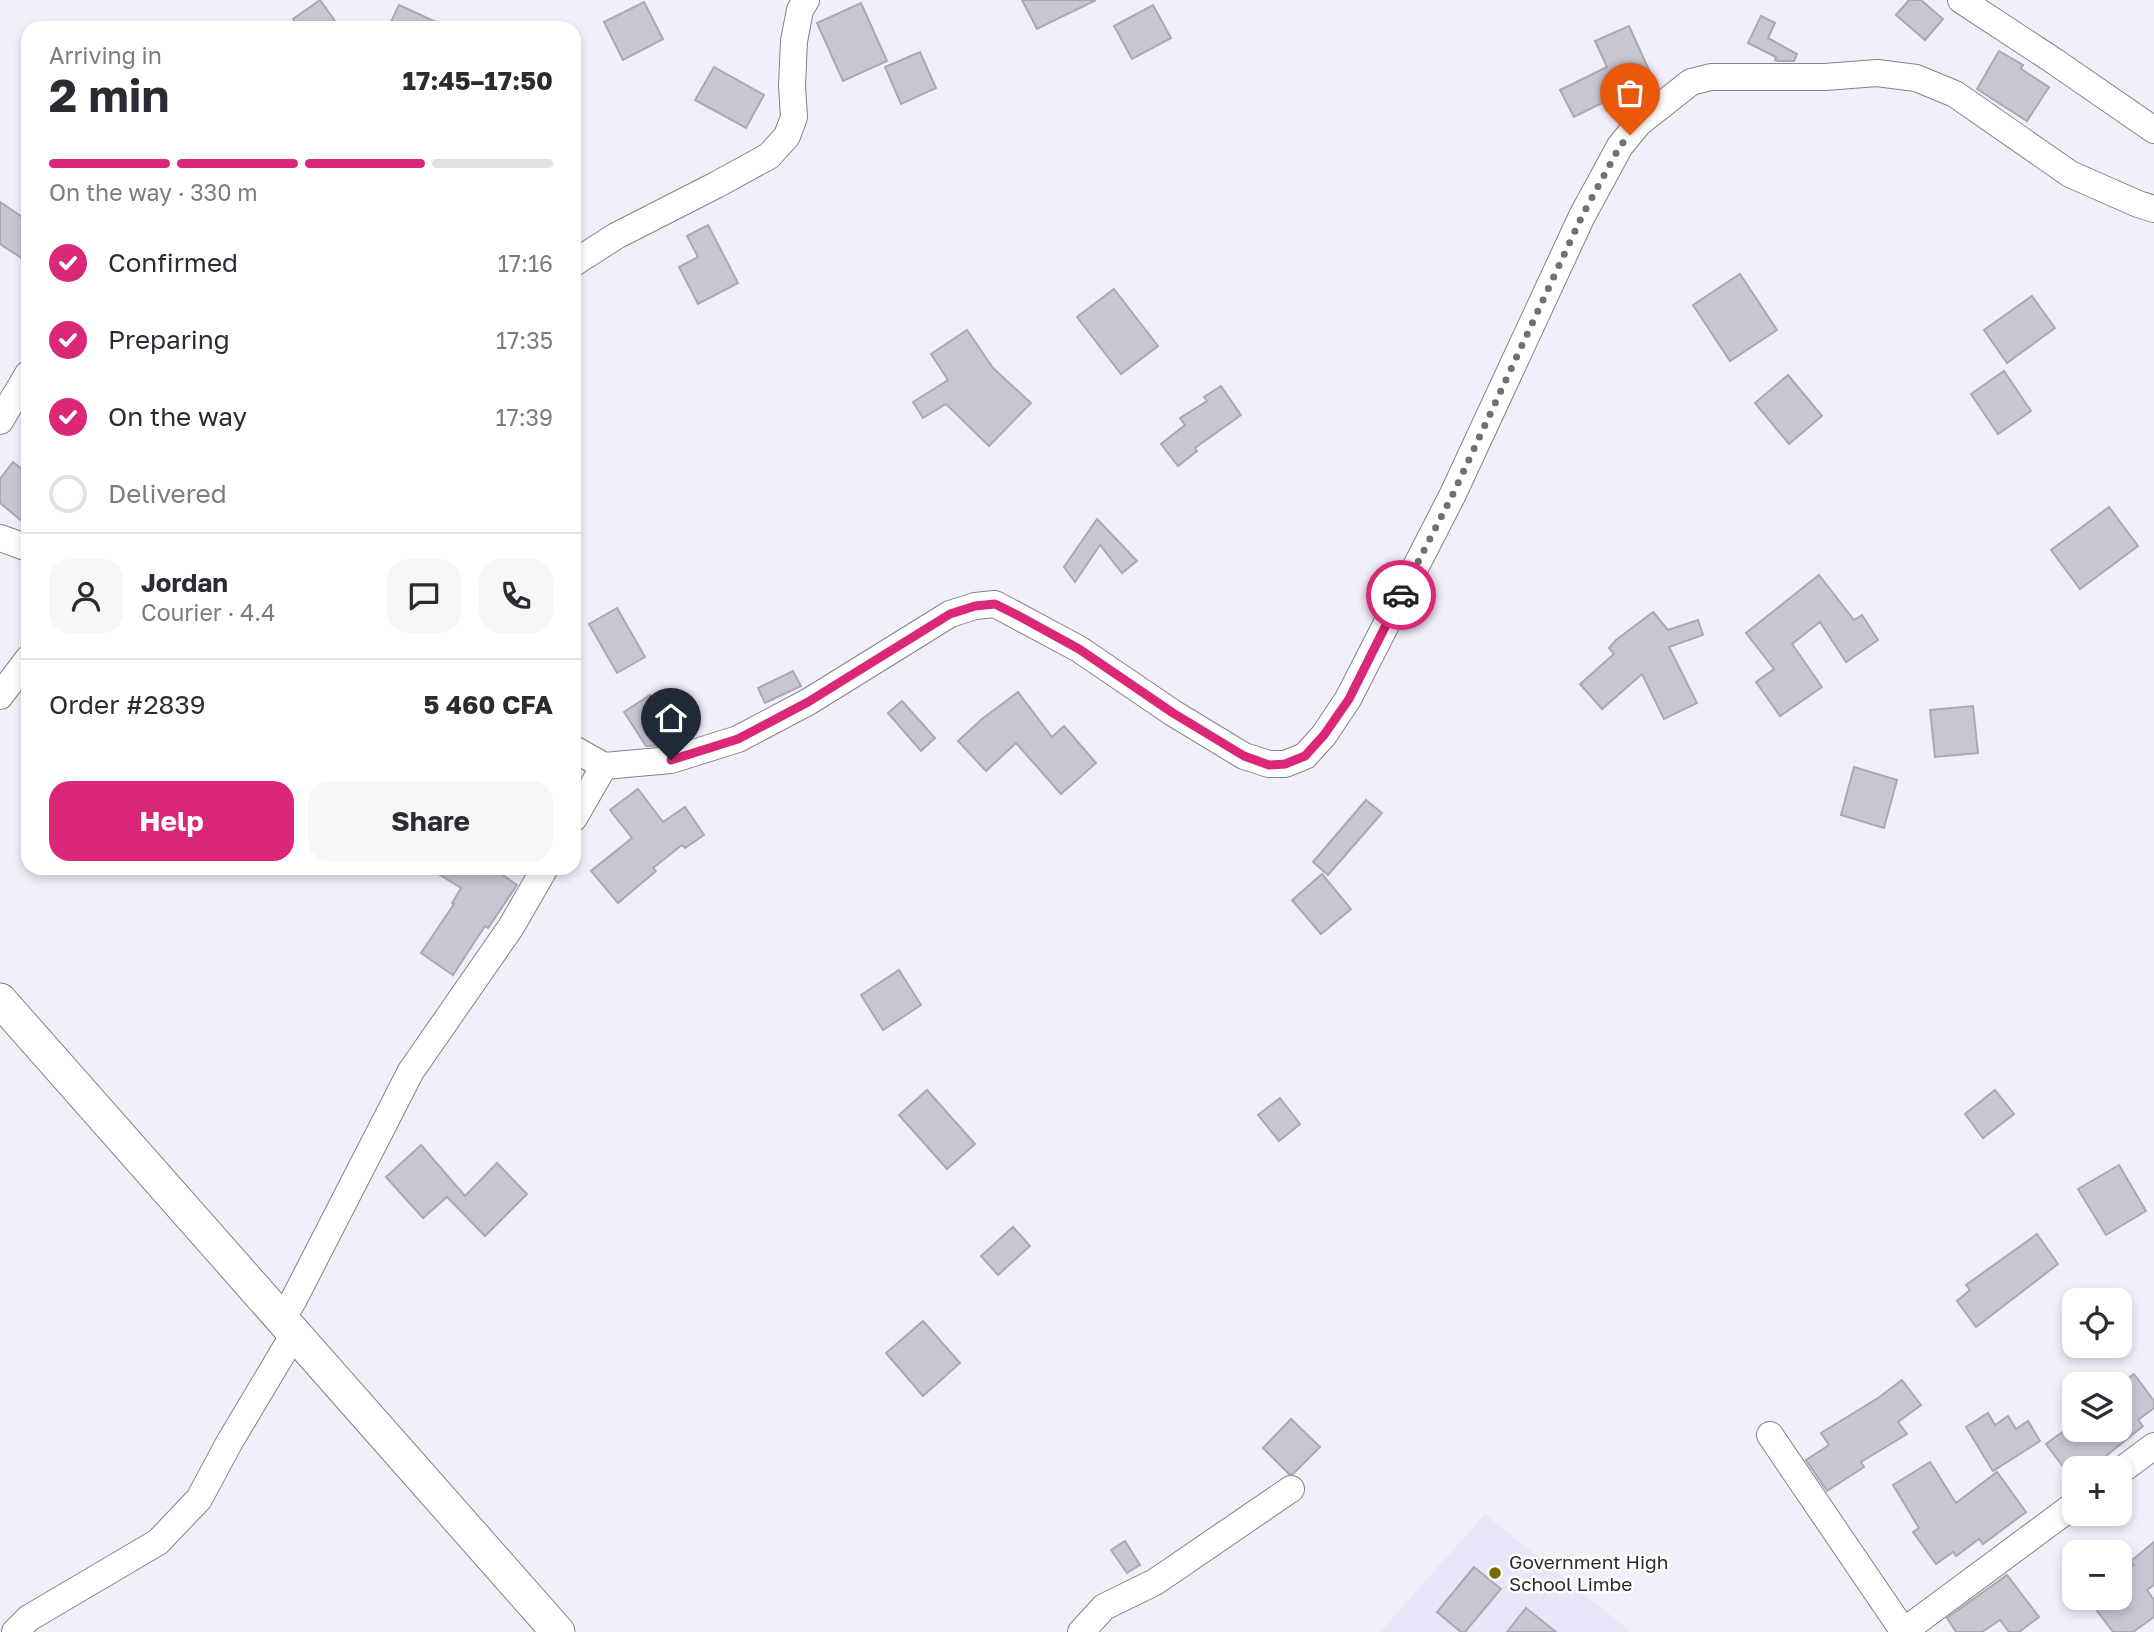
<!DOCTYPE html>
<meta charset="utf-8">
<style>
:root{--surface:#fff;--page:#f7f7f7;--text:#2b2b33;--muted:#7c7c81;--line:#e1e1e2;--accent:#db2777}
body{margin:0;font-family:"Golos Text",sans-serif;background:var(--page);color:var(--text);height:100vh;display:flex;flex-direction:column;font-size:26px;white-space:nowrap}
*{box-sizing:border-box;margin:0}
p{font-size:23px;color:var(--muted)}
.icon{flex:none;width:38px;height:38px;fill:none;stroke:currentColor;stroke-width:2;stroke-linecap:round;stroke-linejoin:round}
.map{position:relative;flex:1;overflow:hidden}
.sheet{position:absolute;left:21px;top:21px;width:560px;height:854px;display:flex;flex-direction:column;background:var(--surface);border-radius:21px;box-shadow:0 4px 10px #0003}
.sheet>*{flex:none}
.fabs{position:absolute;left:2062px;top:1288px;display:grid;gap:14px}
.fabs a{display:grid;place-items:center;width:70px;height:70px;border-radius:14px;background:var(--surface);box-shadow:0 4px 10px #0003;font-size:35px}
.pin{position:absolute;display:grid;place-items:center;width:60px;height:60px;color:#fff;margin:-72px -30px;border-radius:50% 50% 50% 0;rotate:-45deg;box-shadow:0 0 7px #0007}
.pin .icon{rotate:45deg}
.courier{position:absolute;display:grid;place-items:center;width:70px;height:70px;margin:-35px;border:5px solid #db2777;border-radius:50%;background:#fff;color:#222;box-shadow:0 2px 9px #0007}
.summary em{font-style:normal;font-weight:700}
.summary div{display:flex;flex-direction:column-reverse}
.summary{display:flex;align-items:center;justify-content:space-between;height:119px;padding:0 28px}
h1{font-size:46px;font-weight:700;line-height:52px}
.bar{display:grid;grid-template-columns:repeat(4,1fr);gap:10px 7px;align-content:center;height:84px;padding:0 28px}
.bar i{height:9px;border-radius:5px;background:var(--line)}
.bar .on{background:var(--accent)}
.bar p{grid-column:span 4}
.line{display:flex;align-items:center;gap:18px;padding:0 28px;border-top:2px solid var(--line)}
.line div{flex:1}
.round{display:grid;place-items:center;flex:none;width:74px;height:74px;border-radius:21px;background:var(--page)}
ol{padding:0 28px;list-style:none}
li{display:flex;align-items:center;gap:21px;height:77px}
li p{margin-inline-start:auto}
li .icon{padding:7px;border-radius:50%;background:var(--accent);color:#fff;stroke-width:4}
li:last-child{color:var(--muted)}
li i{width:38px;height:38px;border:4px solid var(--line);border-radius:50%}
.cta{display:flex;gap:14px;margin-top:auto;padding:14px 28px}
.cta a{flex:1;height:80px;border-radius:21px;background:var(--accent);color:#fff;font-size:28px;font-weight:700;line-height:80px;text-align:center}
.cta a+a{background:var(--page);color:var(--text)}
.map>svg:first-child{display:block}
</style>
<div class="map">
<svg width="2154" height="1632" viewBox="0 0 2154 1632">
<rect width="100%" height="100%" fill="#f2effb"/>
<path fill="#eae5f9" d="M 1485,1514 L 1631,1632 L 1380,1632 Z"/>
<g fill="#c9c6d2" stroke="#aba8b4" stroke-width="2">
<path d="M 320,0 L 340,28 L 300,28 L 293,19 Z"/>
<path d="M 1022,0 L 1096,0 L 1037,29 Z"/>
<path d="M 1909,0 L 1921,0 L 1943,19 L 1925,40 L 1896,15 Z"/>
<path d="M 644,2 L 663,39 L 623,60 L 604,22 Z"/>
<path d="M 861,3 L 887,61 L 843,81 L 817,23 Z"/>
<path d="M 399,5 L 449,28 L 388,28 Z"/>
<path d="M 1153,5 L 1171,38 L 1132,59 L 1114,26 Z"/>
<path d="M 1761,16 L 1775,23 L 1768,38 L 1797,54 L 1794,61 L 1778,61 L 1775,60 L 1776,57 L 1748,43 Z"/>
<path d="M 1629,26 L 1649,70 L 1611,87 L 1616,96 L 1574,117 L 1560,90 L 1607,67 L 1595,41 Z"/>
<path d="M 1999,51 L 2023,65 L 2021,69 L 2049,87 L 2027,121 L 1977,89 Z"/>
<path d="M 920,52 L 936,88 L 901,104 L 885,67 Z"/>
<path d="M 714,67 L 764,95 L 746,128 L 695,100 Z"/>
<path d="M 0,202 L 28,221 L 28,251 L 23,259 L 0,244 Z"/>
<path d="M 708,225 L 738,283 L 698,304 L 679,267 L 698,257 L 687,236 Z"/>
<path d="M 1740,274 L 1777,330 L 1730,361 L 1693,305 Z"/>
<path d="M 1114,289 L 1158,346 L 1121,374 L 1077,317 Z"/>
<path d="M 2032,296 L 2055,328 L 2007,363 L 1984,330 Z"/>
<path d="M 967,330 L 993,368 L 1031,403 L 989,446 L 946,404 L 923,418 L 913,402 L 948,380 L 931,354 Z"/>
<path d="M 2004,371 L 2031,411 L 1998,434 L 1971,394 Z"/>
<path d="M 1788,375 L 1822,416 L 1789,444 L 1755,403 Z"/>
<path d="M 1221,386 L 1241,415 L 1195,448 L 1197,451 L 1178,466 L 1161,444 L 1185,425 L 1180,418 L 1207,401 L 1204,397 Z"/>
<path d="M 13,462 L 28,474 L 28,526 L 0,503 L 0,479 Z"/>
<path d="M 2109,507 L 2138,546 L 2080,589 L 2051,550 Z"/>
<path d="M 1097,519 L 1137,561 L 1122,573 L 1100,545 L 1075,582 L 1064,567 Z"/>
<path d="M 1819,575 L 1854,620 L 1862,615 L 1878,640 L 1846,662 L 1820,622 L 1792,644 L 1822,687 L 1780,716 L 1756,682 L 1774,669 L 1746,633 Z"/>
<path d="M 617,608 L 645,657 L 617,673 L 589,624 Z"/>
<path d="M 1653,612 L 1668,630 L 1698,620 L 1703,635 L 1669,647 L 1697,703 L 1664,719 L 1642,674 L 1602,709 L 1580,684 L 1614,654 L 1609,648 L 1616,640 Z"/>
<path d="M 793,671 L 801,686 L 765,703 L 758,688 Z"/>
<path d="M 1018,692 L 1052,737 L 1064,726 L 1096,763 L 1061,794 L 1016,743 L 986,771 L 958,741 L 982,719 Z"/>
<path d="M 650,695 L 677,738 L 667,745 L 646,746 L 624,712 Z"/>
<path d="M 902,701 L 935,738 L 921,751 L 888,713 Z"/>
<path d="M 1973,706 L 1978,753 L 1935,757 L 1930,710 Z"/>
<path d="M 1854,767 L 1897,780 L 1884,828 L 1841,815 Z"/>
<path d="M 638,789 L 663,822 L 685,807 L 704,835 L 685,848 L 682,845 L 653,868 L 656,871 L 618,903 L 591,871 L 632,838 L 610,810 Z"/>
<path d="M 1366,800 L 1382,813 L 1328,875 L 1313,862 Z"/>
<path d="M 429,868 L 493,868 L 517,885 L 488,928 L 485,926 L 453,975 L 421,953 L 454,904 L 452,903 L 461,888 Z"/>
<path d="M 1322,874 L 1351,909 L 1321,934 L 1292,900 Z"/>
<path d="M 899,970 L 921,1005 L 883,1030 L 861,995 Z"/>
<path d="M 927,1090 L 975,1144 L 947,1169 L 899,1115 Z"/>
<path d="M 1995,1090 L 2014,1114 L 1983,1138 L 1965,1114 Z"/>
<path d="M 1280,1098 L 1300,1124 L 1279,1141 L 1258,1115 Z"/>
<path d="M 421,1145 L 465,1196 L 497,1163 L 527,1194 L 485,1236 L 447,1197 L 423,1218 L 386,1177 Z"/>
<path d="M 2119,1165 L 2146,1211 L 2106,1235 L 2078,1189 Z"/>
<path d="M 1013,1227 L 1030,1246 L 998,1275 L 981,1256 Z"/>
<path d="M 2037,1234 L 2058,1264 L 1976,1327 L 1957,1301 L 1970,1290 L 1966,1285 Z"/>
<path d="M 923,1321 L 960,1363 L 923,1396 L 886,1353 Z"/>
<path d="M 2134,1374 L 2154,1401 L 2154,1408 L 2138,1420 L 2143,1426 L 2091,1468 L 2064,1468 L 2046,1444 L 2065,1430 L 2119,1430 L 2119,1385 Z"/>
<path d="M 1902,1380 L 1921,1405 L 1898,1422 L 1907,1434 L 1861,1462 L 1864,1467 L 1827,1491 L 1806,1460 L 1829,1445 L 1821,1433 L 1878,1398 Z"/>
<path d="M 1988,1413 L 1995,1425 L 2008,1416 L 2016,1429 L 2028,1421 L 2040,1441 L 1993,1471 L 1966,1427 Z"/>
<path d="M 1291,1419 L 1320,1447 L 1293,1474 L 1289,1474 L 1263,1448 Z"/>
<path d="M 1930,1462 L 1956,1503 L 1997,1472 L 2026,1512 L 1983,1544 L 1979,1539 L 1956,1556 L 1953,1552 L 1936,1564 L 1913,1532 L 1919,1528 L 1893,1485 Z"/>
<path d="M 1125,1541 L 1140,1565 L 1127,1573 L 1111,1550 Z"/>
<path d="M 2154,1542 L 2154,1585 L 2147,1590 L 2154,1600 L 2154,1617 L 2133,1632 L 2113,1632 L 2092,1604 L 2101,1598 L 2119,1598 L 2119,1575 L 2134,1565 L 2131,1561 Z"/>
<path d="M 1474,1567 L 1501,1589 L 1465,1632 L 1461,1632 L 1437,1612 Z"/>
<path d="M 2007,1575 L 2039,1617 L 2019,1632 L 2009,1632 L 2000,1620 L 1982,1632 L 1956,1632 L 1947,1618 Z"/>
<path d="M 1526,1608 L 1556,1632 L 1507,1632 Z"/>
</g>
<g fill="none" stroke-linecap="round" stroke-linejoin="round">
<defs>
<g id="minor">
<path d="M 1961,0 L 2054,61 L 2154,130"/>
<path d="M 574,263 L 616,236 L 716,185 L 769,156 L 787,136 L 794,117 L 792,86 L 794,41 L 800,10 L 806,0"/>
<path d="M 0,421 L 28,374"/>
<path d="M 0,538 L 28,548"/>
<path d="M 0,696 L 28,659"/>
<path d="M 574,749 L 604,766 L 671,760 L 738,739 L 808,702 L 950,614 L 975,606 L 995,604 L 1079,649 L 1173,713 L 1244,756 L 1269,764 L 1285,764 L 1305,756 L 1324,735 L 1348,699 L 1453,494 L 1582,216 L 1620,146 L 1639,123 L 1691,82 L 1711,77 L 1825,77 L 1877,73 L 1916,78 L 1955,94 L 2070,174 L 2138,204 L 2154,209"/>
<path d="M 574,818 L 604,766"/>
<path d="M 282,1318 L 293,1301 L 411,1071 L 511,927 L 545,868"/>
<path d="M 1770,1435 L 1904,1632"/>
<path d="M 2119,1472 L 2154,1446"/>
<path d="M 1904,1631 L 2074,1505"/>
<path d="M 15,1632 L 29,1618 L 158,1542 L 199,1499 L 229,1443 L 294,1334"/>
<path d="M 1081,1632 L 1104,1607 L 1155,1582 L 1291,1489"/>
</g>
<path id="major" d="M 0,1000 L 558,1632"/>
</defs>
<use href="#minor" stroke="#84818d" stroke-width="28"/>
<use href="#major" stroke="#84818d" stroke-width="35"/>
<use href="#minor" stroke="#fff" stroke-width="26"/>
<use href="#major" stroke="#fff" stroke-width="33"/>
</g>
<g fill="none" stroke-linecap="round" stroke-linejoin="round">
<path stroke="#716e76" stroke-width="7" stroke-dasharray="0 12.6" d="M 1401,595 L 1453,494 L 1582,216 L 1620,146 L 1630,135"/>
<path stroke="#db2777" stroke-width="9" d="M 671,760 L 738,739 L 808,702 L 950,614 L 975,606 L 995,604 L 1017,615 L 1079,649 L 1173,713 L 1244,756 L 1269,765 L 1285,764 L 1305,756 L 1324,735 L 1349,699 L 1401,595"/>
</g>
<circle fill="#766b04" stroke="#fff" stroke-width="2.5" cx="1495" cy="1573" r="7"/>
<g text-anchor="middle" stroke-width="5" stroke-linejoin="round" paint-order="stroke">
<g font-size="19" fill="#2b292e" stroke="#fff" text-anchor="start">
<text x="1509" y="1569">Government High<tspan x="1509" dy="22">School Limbe</tspan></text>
</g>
</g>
</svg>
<div class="fabs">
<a><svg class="icon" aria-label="locate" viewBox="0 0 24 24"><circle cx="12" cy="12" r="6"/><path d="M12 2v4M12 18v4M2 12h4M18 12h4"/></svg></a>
<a><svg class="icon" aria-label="layers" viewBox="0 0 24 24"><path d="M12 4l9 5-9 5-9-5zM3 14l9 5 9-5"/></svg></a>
<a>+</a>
<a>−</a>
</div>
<div class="pin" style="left:1630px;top:135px;background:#ea580c"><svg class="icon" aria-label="bag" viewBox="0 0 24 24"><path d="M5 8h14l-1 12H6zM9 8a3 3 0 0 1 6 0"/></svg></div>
<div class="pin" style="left:671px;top:760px;background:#1f2937"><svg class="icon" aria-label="home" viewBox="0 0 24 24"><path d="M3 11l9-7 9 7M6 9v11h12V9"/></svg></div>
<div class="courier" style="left:1401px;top:595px"><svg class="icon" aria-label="car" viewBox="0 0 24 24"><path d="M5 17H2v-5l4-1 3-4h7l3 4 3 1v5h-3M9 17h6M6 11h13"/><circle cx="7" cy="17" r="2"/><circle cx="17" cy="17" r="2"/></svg></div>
<section class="sheet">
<div class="summary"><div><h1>2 min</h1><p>Arriving in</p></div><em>17:45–17:50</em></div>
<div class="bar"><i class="on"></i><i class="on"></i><i class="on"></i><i></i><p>On the way · 330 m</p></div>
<ol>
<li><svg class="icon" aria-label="check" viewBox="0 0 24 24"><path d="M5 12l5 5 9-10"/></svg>Confirmed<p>17:16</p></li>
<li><svg class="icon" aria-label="check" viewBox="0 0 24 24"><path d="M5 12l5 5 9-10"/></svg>Preparing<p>17:35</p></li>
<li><svg class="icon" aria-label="check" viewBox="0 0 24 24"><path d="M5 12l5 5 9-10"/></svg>On the way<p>17:39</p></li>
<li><i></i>Delivered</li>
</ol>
<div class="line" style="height:126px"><a class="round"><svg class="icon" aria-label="person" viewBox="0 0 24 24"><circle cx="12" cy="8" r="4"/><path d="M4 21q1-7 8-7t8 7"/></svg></a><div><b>Jordan</b><p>Courier · 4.4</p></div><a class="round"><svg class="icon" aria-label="chat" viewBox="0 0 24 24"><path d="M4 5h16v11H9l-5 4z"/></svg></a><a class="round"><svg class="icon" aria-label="phone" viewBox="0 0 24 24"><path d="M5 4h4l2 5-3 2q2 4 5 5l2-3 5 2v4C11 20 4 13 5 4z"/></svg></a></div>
<div class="line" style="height:91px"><div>Order #2839</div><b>5 460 CFA</b></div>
<div class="cta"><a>Help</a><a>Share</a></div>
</section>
</div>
